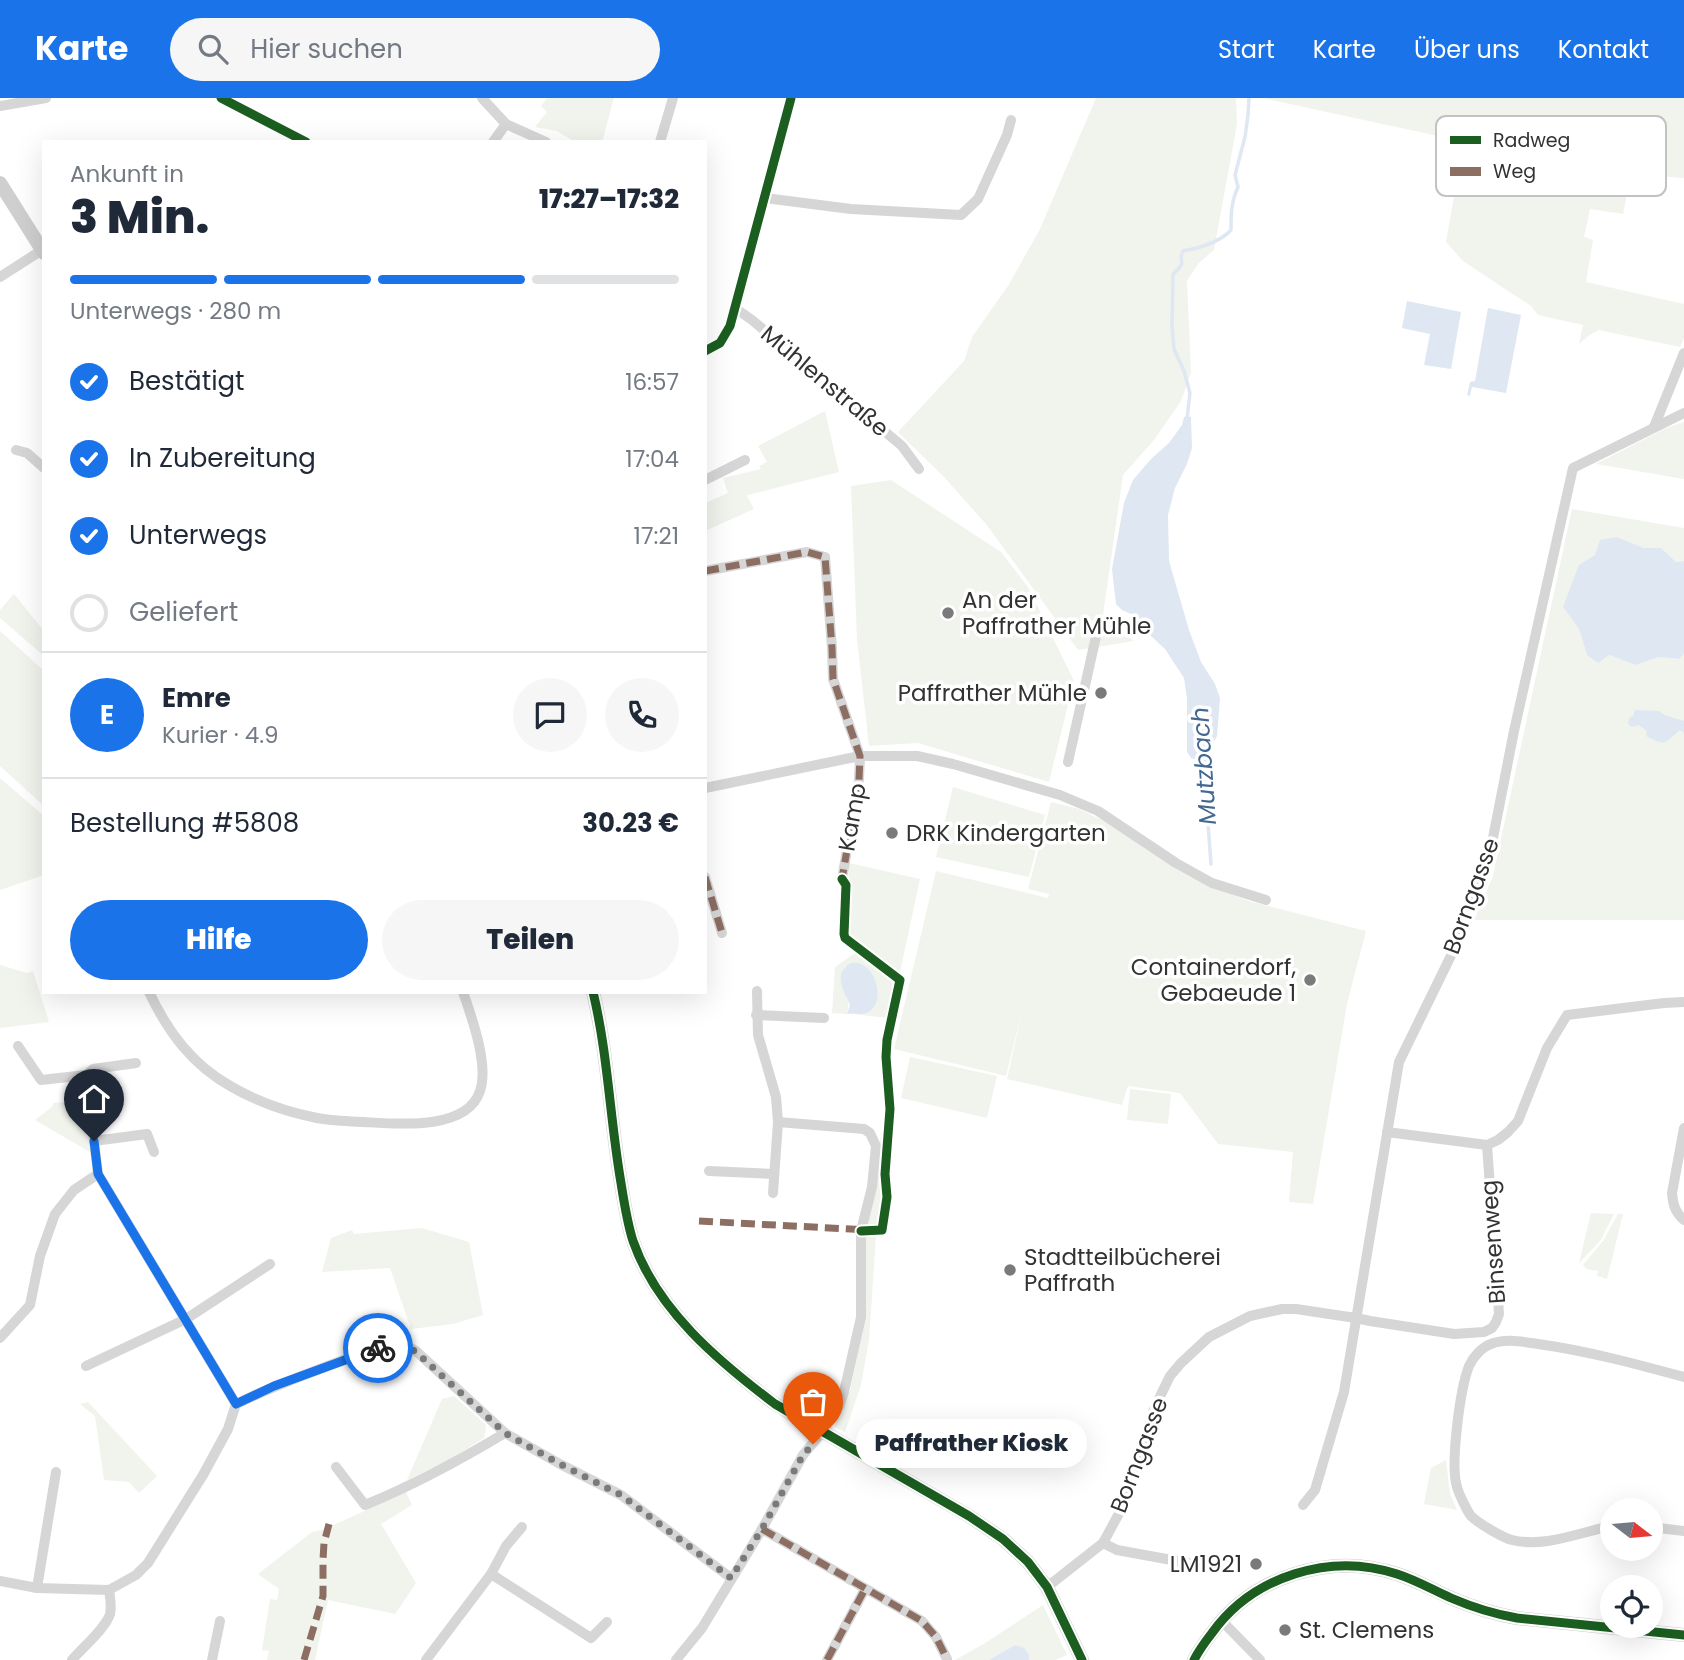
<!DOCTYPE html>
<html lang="de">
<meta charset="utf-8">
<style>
:root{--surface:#fff;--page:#f6f6f7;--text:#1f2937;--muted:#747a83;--line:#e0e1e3;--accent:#1a73e8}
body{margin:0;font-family:Poppins,sans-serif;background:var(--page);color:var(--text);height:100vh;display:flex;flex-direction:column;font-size:26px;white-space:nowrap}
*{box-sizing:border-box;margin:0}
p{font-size:23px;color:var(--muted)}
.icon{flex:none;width:38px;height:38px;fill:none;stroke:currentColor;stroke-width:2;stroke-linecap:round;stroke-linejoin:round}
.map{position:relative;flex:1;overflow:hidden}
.details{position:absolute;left:42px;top:42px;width:665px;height:854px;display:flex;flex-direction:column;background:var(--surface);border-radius:0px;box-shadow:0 7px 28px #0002}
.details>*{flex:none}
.needle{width:46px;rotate:106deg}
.buttons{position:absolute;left:1600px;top:1400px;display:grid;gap:14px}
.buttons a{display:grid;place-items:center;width:63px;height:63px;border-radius:50%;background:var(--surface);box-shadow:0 7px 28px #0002;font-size:35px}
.pin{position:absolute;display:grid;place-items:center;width:60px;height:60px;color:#fff;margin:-72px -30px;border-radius:50% 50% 50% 0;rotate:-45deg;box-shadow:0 0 7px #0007}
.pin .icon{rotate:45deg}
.courier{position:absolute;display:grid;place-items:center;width:70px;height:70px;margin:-35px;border:5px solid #1a73e8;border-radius:50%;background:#fff;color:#222;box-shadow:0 2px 9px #0007}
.bubble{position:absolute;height:49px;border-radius:24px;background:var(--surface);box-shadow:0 7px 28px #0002;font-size:23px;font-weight:800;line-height:49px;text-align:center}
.headline em{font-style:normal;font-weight:800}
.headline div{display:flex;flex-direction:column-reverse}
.headline{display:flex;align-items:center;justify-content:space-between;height:119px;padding:0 28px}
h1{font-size:46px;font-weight:800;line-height:52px}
.bar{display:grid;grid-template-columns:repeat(4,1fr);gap:10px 7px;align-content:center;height:84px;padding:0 28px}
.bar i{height:9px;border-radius:5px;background:var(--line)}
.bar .current{background:var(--accent)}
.bar p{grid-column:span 4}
.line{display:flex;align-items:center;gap:18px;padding:0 28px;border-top:2px solid var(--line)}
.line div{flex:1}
.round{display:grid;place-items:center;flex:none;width:74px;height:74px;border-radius:37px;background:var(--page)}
ol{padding:0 28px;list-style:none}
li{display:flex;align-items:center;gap:21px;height:77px}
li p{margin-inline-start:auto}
li .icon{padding:7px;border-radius:50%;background:var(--accent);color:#fff;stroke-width:4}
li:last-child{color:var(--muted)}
li i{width:38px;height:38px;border:4px solid var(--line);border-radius:50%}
.cta{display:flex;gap:14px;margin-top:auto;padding:14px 28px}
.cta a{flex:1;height:80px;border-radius:42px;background:var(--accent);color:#fff;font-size:28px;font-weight:800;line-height:80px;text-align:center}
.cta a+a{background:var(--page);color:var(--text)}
header{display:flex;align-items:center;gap:42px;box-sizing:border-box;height:98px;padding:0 35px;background:var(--accent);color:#fff}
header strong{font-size:33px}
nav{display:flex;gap:38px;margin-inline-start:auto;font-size:24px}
.search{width:490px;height:63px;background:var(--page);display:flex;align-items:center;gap:18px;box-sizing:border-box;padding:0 24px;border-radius:38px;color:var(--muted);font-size:26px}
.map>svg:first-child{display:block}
</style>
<header>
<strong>Karte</strong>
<div class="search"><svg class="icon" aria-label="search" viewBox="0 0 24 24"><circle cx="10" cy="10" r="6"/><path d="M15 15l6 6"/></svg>Hier suchen</div>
<nav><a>Start</a><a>Karte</a><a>Über uns</a><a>Kontakt</a></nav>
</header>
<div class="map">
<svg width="1684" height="1562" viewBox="0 0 1684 1562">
<rect width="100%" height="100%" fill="#fff"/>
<g fill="#f0f4ed">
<path d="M 547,0 L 614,0 L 602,44 L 575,44 L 557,33 L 535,29 L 547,14 L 541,8 Z"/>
<path d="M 1096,0 L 1236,0 L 1237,26 L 1214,152 L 1198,166 L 1187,183 L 1191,275 L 1181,303 L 1154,342 L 1123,377 L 1103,517 L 1134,543 L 1078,552 L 986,426 L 944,379 L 898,334 L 964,263 L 972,239 L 1008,188 L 1040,131 Z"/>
<path d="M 1262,0 L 1684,0 L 1684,80 L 1631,76 L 1623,116 L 1590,111 L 1584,139 L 1593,142 L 1586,184 L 1684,206 L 1684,240 L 1680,249 L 1599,232 L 1591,236 L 1579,246 L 1583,227 L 1538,217 L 1531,208 L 1463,163 L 1446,144 L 1455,93 L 1466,44 Z"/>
<path d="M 825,313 L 839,374 L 748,397 L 747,398 L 754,411 L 705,433 L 705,405 L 728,395 L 723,380 L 761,371 L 759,368 L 767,364 L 758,348 Z"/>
<path d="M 1684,324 L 1684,381 L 1596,366 L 1666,330 Z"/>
<path d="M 891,382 L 1001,454 L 1028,489 L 1074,583 L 1049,684 L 918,645 L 869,648 L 857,541 L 851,388 Z"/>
<path d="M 1572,411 L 1684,430 L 1684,463 L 1676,464 L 1661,450 L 1644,450 L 1617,439 L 1595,457 L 1563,509 L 1579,531 L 1587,557 L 1609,557 L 1636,567 L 1659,559 L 1679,561 L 1684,556 L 1684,822 L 1474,822 L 1493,778 Z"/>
<path d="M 14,496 L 44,533 L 44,558 L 0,520 L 0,512 Z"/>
<path d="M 0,533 L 44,573 L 44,708 L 0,668 Z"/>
<path d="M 0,680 L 44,718 L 44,777 L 0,792 Z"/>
<path d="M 953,689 L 1045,717 L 1029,779 L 936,759 Z"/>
<path d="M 1051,704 L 1079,711 L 1108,725 L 1161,761 L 1212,789 L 1249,803 L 1366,833 L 1347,906 L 1313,1106 L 1289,1104 L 1293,1054 L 1218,1046 L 1180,995 L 1128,988 L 1122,1007 L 1007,981 L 1022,913 L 1006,978 L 894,951 L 936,773 L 1048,800 L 1049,796 L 1028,791 Z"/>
<path d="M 849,765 L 920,781 L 900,874 L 898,876 L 895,876 L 849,840 L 846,836 Z"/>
<path d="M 858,853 L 892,879 C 899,892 892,907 889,920 L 852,916 C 856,916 863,917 868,914 C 885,905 875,864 856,865 C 854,865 847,868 845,869 C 834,891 854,898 847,916 L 832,915 L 835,869 Z"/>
<path d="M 0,867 L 27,875 L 33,873 L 49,924 L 0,930 Z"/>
<path d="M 910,959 L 997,978 L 987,1020 L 901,1000 Z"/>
<path d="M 1130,991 L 1171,996 L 1168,1026 L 1127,1022 Z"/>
<path d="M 74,995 L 78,995 L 83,999 L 90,1054 L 35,1022 L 53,1008 L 53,1005 L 75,1003 Z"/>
<path d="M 881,1034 L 886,1034 L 883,1076 L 885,1096 L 877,1132 L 866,1131 L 877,1082 Z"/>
<path d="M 1591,1115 L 1614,1116 L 1601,1142 L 1579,1165 Z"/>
<path d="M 1618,1116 L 1623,1116 L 1607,1181 L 1597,1178 L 1598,1173 L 1587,1171 L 1583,1167 L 1603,1143 Z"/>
<path d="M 422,1130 L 469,1144 L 483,1217 L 453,1226 L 411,1231 L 390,1170 L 322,1174 L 331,1140 L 352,1132 L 354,1136 Z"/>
<path d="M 865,1136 L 876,1137 L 869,1242 L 861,1287 L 845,1334 L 835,1329 L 835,1322 L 850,1293 L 863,1231 Z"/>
<path d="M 454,1298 L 485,1326 L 486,1331 L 484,1340 L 449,1362 L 407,1382 L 442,1301 Z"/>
<path d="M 88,1304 L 157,1378 L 139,1395 L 129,1384 L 104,1382 L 95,1318 L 80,1306 Z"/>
<path d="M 1446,1362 L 1450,1396 L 1457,1412 L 1424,1406 L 1431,1370 Z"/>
<path d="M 406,1394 L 412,1407 L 381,1426 L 416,1485 L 395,1516 L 328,1502 L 315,1562 L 267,1562 L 269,1553 L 262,1552 L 270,1501 L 277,1502 L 279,1491 L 258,1476 L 312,1434 L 325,1431 Z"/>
<path d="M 1043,1507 L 1067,1557 L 1055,1562 L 1029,1562 L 1029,1557 L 1015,1547 L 989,1562 L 955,1562 L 985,1545 Z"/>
</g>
<g fill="#dee7f2">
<path d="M 1407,203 L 1461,214 L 1451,271 L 1424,267 L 1430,236 L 1402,230 Z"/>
<path d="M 1488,210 L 1521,217 L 1506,295 L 1472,289 L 1470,298 L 1467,297 L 1470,284 L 1475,283 Z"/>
<path d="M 1188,318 L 1191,319 L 1192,350 L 1187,366 L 1175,390 L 1168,417 L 1169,463 L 1189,532 L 1201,564 L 1215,586 L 1220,600 L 1217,638 L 1209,653 L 1207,662 L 1209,674 L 1204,675 L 1197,662 L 1191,660 L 1187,654 L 1187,601 L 1184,580 L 1165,551 L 1151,538 L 1138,519 L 1122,512 L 1116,506 L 1112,471 L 1124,405 L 1133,382 L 1151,361 L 1169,345 L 1182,327 L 1184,319 Z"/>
<path d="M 1617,439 L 1644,450 L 1661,450 L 1676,464 L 1684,463 L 1684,556 L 1679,561 L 1659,559 L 1636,567 L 1609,557 L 1598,565 L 1587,557 L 1579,531 L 1563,509 L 1579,467 L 1595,457 L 1600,442 Z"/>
<path d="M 1635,612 L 1659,613 L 1664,617 L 1684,623 L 1684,635 L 1680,632 C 1664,645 1667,649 1646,638 L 1647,633 L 1639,627 L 1631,629 L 1628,625 L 1629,620 L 1633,618 Z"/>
<path d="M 851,865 C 856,865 858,864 863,867 C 877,874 884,903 870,913 C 863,918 854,915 847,916 L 850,907 C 844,892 832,876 851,865 Z"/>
<path d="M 1015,1547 L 1024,1550 L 1029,1557 L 1029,1562 L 989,1562 Z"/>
</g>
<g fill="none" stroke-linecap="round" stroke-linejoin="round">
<g stroke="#dee7f2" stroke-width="3.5">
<path d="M 1187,321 L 1190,295 L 1184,273 L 1174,251 L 1172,228 L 1173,176 C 1189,162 1177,165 1183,153 C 1200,150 1219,145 1231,132 C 1231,116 1231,104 1238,89 L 1235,77 L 1245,39 L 1248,17 L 1249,0"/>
<path d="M 1204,671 L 1211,766"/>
</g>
<g stroke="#d6d6d6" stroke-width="10">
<path d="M 221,0 L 306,44"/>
<path d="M 482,0 L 506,26 L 546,44"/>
<path d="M 0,8 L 46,0"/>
<path d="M 493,44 L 506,26"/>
<path d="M 660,44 L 673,0"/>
<path d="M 765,100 L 851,111 L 961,117 L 978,101 L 1007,37 L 1011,22"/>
<path d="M 0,179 L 42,152"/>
<path d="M 735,210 L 752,222 L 902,348 L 919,371"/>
<path d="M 705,253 L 720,245 L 730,228 L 791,0"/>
<path d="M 1654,329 L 1684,255"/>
<path d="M 16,352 L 27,355 L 44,370"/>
<path d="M 705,382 L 745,362"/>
<path d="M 705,473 L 807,454 L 825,459 L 832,550 L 833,581 L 860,658 L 859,682 L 842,781"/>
<path d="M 1068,664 L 1097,534"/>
<path d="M 705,690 L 860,658 L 917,658 L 953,666 L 1060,697 L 1098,713 L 1176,765 L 1212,785 L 1266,802"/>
<path d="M 705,779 L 722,835"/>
<path d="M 757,893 L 758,937 L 776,999 L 778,1024"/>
<path d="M 149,894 C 168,934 192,967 232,989 C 258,1004 287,1014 317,1020 C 332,1023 348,1023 364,1024 C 397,1026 467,1033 480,993 C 489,967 472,920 463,894"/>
<path d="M 756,917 L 824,920"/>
<path d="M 18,948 L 41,982 L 86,977 L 93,971 L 136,965"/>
<path d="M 86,977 L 98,1076 L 236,1306"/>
<path d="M 1684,1030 L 1672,1095 C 1673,1107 1675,1114 1684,1122"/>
<path d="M 1387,1034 L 1487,1047 L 1498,1042 L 1508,1034 L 1518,1023 L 1547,950 L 1567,917 L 1664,905 L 1684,904"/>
<path d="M 94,1043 L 147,1036 L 154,1054"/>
<path d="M 709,1073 L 774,1076"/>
<path d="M 0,1240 L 30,1207 L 40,1158 L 55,1116 L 74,1092 L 98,1076"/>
<path d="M 86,1268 L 186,1221 L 270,1166"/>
<path d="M 336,1369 L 365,1407 C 414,1387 460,1362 505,1335"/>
<path d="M 1303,1407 L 1315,1392 L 1344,1294 L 1399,964 L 1463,833 L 1491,750 L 1514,633 L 1573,370 L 1684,315"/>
<path d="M 1612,1428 C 1579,1434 1546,1450 1512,1442 C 1503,1440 1478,1425 1471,1418 C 1467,1413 1459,1396 1457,1389 C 1450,1367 1460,1291 1469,1268 C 1473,1259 1482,1249 1491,1246 C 1506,1240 1523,1244 1538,1246 C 1588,1253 1636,1266 1684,1279"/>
<path d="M 1650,1429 L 1684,1433"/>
<path d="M 762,1431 L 922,1523 L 936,1539 L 947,1561"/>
<path d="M 1103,1445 L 1117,1452 L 1221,1471"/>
<path d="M 491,1476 L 591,1540 L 607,1524"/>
<path d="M 0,1483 L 37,1490 L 109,1492 L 136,1477 L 148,1465 L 203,1377 L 228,1331 L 236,1306 C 273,1288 311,1274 349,1260 C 362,1255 383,1245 396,1245 C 404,1245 410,1250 416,1253 L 505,1335 L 560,1366 L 621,1397 L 731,1480"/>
<path d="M 1047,1489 L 1103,1445 L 1122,1410 L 1154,1311 L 1170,1278 L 1181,1265 L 1209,1239 L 1250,1218 L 1282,1211 L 1296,1211 L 1356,1220 L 1370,1223 L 1454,1236 L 1484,1234 L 1492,1230 L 1496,1224 L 1499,1216 L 1487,1047"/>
<path d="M 37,1490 L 56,1374"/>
<path d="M 1221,1522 L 1260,1562"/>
<path d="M 72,1562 C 82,1550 106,1530 110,1516 C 112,1508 110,1500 109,1492"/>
<path d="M 212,1562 L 220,1523"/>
<path d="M 426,1562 L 491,1476 L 506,1448 L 522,1429"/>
<path d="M 676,1562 L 702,1530 L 762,1431 L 803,1357 L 822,1334 L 839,1308 L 844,1294 L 861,1219 L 861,1133 L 872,1089 L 876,1048 L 870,1035 L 864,1031 L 778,1024 L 773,1095"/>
<path d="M 827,1562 L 865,1491"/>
</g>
<g stroke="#cfcfcf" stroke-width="14">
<path d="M 0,85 L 44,155"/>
<path d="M 593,894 C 608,956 610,1022 621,1085 C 624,1104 627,1124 633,1143 C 657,1212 718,1263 775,1306 L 969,1418 L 1003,1441 L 1028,1464 L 1047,1489 L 1082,1562"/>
<path d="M 1194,1562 C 1199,1552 1205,1544 1212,1535 C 1253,1478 1330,1454 1397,1476 C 1416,1482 1433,1492 1451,1500 C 1472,1509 1494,1516 1517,1520 L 1684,1537"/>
</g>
<g stroke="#8d6e63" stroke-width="7" stroke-dasharray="14 7" stroke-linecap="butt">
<path d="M 705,473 L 807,454 L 825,459 L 832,550 L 833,581 L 860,658 L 859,682 L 842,781 L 844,785"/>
<path d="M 705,779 L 722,835"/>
<path d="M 699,1123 L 867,1132"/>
<path d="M 762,1431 L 922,1523 L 936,1539 L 947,1561"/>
<path d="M 304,1562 L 323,1498 L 323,1462 L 324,1445 L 329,1426"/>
<path d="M 827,1562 L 865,1491"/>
</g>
<defs>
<g id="cycleway">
<path d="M 221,0 L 306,44"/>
<path d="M 705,253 L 720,245 L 730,228 L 791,0"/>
<path d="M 842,781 L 846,787 L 844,836 L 845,840 L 900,882 L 887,942 L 886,959 L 890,1011 L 885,1076 L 887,1099 L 882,1132 L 861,1133"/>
<path d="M 593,894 C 608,956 610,1022 621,1085 C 624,1104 627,1124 633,1143 C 657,1212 718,1263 775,1306 L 969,1418 L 1003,1441 L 1028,1464 L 1047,1489 L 1082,1562"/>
<path d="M 1194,1562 C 1199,1552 1205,1544 1212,1535 C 1253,1478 1330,1454 1397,1476 C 1416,1482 1433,1492 1451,1500 C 1472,1509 1494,1516 1517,1520 L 1684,1537"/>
</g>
</defs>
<use href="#cycleway" stroke="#fff" stroke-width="13"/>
<use href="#cycleway" stroke="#1b5e20" stroke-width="9"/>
</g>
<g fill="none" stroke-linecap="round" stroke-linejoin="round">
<path stroke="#7a7a7a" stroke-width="7" stroke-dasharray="0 12.6" d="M 378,1250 C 395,1244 401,1244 416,1254 L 505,1335 L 560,1366 L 621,1397 L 731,1480 L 762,1431 L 803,1357 L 813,1346"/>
<path stroke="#1a73e8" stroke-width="9" d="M 94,1043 L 98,1076 L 236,1306 L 274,1288 L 378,1250"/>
</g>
<g fill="#7a7a7a" stroke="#fff" stroke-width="2.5">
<circle cx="948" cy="515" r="7"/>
<circle cx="1101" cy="595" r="7"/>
<circle cx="892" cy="735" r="7"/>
<circle cx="1310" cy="882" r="7"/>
<circle cx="1010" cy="1172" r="7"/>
<circle cx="1256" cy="1466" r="7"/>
<circle cx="1285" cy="1532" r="7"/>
</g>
<g text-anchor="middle" stroke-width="7" stroke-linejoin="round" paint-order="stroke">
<g font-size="23" fill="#323232" stroke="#fff">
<text transform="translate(825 283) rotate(40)" y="8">Mühlenstraße</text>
<text transform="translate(852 719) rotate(-80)" y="8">Kamp</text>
<text transform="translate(1471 798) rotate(-70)" y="8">Borngasse</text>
<text transform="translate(1493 1144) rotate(-94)" y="8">Binsenweg</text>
<text transform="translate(1139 1357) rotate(-69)" y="8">Borngasse</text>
</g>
<g font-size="23" fill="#323232" stroke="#fff" text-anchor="start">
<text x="962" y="510">An der<tspan x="962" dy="26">Paffrather Mühle</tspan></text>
<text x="1087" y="603" text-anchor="end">Paffrather Mühle</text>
<text x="906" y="743">DRK Kindergarten</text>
<text x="1296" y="877" text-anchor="end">Containerdorf,<tspan x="1296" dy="26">Gebaeude 1</tspan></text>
<text x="1024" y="1167">Stadtteilbücherei<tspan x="1024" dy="26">Paffrath</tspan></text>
<text x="1242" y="1474" text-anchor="end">LM1921</text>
<text x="1299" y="1540">St. Clemens</text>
</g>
<g font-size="24" font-style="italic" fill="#436891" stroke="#fff">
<text transform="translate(1204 668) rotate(-94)" y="8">Mutzbach</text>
</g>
</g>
<rect x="1436" y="18" width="230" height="80" rx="10" fill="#fff" stroke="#c2c2c2" stroke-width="2"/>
<rect x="1450" y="38" width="31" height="8" fill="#1b5e20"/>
<rect x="1450" y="69" width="31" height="9" fill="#8d6e63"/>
<g font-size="19" fill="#323232">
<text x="1493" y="49">Radweg</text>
<text x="1493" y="80">Weg</text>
</g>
</svg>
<div class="buttons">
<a><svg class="needle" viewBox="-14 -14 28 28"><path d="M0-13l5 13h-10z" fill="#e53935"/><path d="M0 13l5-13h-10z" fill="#747a83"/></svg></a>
<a><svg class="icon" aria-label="locate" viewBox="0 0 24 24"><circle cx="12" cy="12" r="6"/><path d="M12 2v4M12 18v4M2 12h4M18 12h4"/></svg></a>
</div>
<div class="pin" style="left:813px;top:1346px;background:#ea580c"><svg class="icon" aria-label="bag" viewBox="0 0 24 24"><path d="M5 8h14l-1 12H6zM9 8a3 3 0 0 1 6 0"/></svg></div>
<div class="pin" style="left:94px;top:1043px;background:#1f2937"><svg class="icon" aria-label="home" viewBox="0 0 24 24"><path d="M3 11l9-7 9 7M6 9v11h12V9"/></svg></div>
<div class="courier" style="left:378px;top:1250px"><svg class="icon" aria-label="bike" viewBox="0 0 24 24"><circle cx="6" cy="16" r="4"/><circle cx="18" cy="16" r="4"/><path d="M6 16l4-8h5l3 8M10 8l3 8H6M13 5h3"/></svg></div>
<div class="bubble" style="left:856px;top:1321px;width:231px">Paffrather Kiosk</div>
<section class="details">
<div class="headline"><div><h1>3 Min.</h1><p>Ankunft in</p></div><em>17:27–17:32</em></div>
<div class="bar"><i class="current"></i><i class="current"></i><i class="current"></i><i></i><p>Unterwegs · 280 m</p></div>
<ol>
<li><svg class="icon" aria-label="check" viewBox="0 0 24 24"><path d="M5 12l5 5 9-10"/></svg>Bestätigt<p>16:57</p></li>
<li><svg class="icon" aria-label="check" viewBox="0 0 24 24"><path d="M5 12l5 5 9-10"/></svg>In Zubereitung<p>17:04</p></li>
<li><svg class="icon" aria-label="check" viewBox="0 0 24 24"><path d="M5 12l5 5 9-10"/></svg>Unterwegs<p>17:21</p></li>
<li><i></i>Geliefert</li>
</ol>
<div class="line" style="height:126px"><b class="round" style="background:var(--accent);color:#fff">E</b><div><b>Emre</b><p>Kurier · 4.9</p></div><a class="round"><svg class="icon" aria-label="chat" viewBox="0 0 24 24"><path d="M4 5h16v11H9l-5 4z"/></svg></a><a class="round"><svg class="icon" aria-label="phone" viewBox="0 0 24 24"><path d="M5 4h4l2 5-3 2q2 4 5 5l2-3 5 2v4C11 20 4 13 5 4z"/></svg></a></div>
<div class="line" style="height:91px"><div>Bestellung #5808</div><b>30.23 €</b></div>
<div class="cta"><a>Hilfe</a><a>Teilen</a></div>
</section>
</div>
